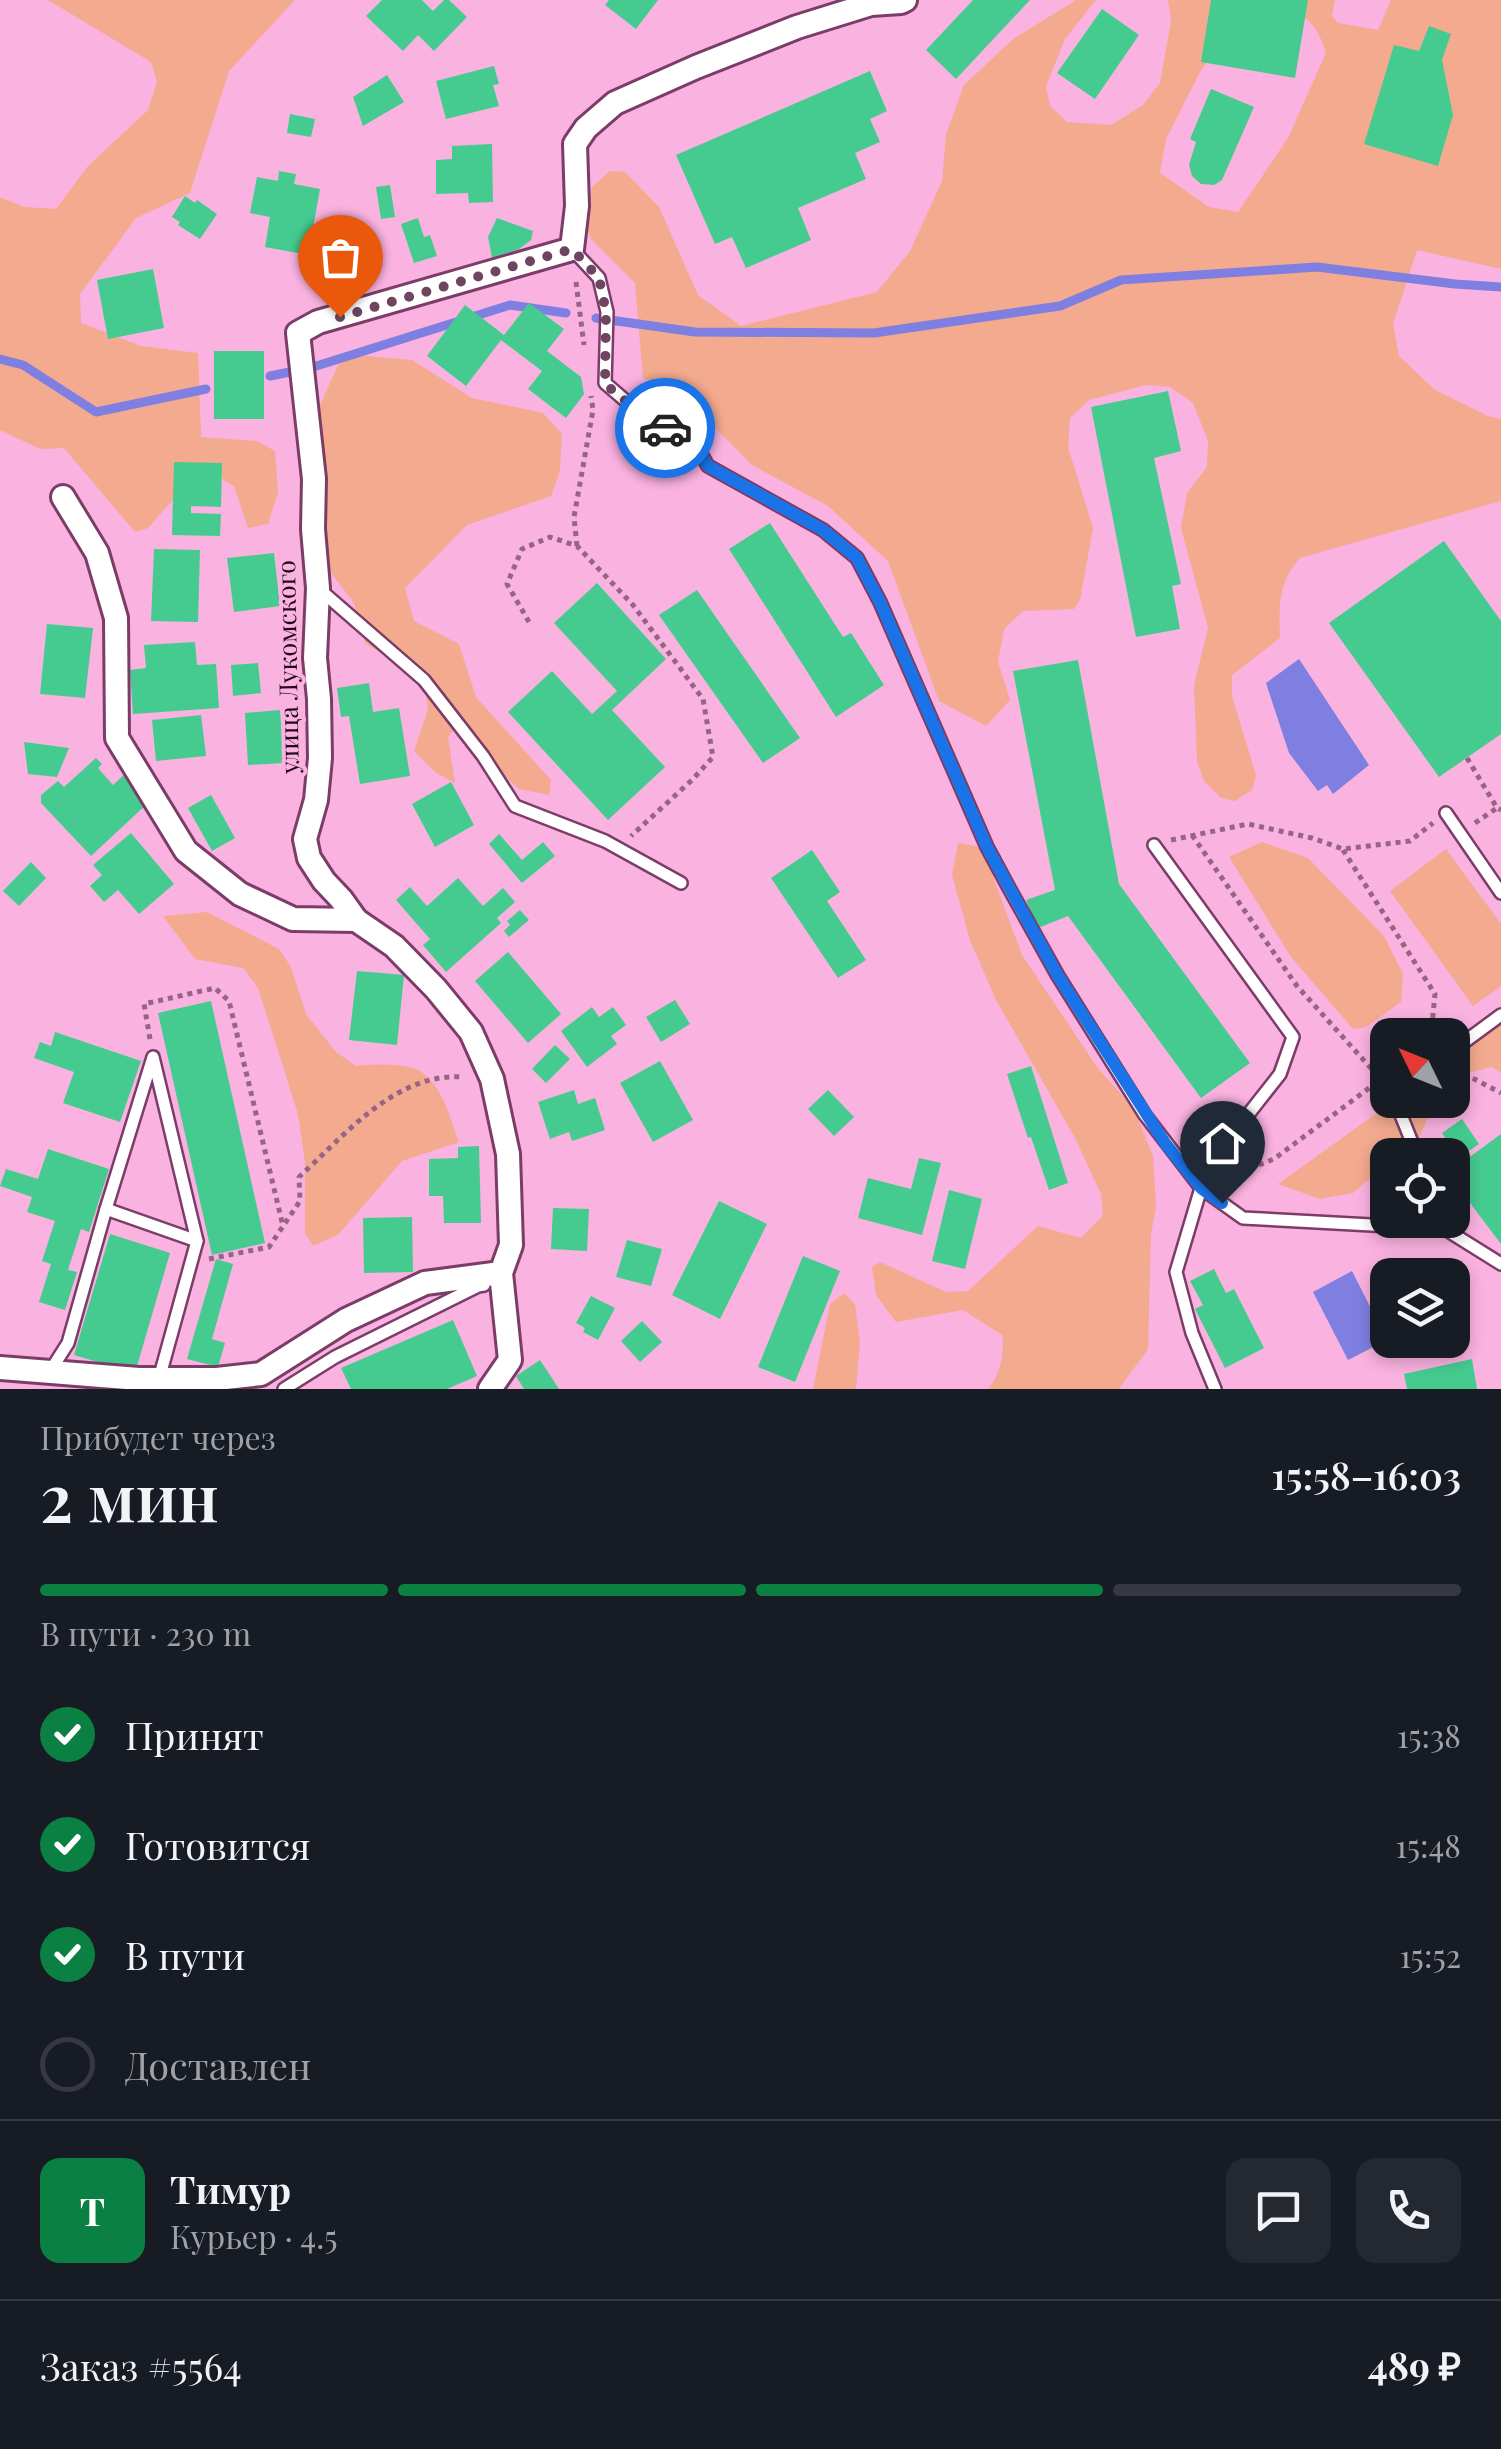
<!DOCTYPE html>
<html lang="ru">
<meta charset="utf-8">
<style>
:root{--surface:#171b24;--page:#242831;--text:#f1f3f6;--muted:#9ea1a6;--line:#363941;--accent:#0b8043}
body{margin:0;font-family:"Playfair Display",serif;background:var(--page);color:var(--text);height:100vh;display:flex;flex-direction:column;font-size:38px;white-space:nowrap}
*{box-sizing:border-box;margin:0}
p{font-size:32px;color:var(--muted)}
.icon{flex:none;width:55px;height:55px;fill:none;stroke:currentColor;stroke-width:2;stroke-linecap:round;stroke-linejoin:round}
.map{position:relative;height:1389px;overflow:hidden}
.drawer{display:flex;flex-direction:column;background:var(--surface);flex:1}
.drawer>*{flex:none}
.needle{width:65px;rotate:313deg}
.controls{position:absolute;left:1370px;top:1018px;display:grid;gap:20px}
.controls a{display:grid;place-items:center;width:100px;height:100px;border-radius:20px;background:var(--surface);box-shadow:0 5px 15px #0003;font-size:50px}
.pin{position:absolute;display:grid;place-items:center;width:85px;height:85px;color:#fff;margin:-102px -42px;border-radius:50% 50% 50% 0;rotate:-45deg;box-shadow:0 0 10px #0007}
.pin .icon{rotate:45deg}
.courier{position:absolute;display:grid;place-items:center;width:100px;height:100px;margin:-50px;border:8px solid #1a73e8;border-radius:50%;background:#fff;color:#222;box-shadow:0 2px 12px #0007}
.head em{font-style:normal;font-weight:600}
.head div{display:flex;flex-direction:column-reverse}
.head{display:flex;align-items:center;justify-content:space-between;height:170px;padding:0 40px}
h1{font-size:65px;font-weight:600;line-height:75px}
.bar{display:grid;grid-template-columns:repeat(4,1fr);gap:15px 10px;align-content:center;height:120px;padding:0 40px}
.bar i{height:12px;border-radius:8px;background:var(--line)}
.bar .on{background:var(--accent)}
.bar p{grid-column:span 4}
.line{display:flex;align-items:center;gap:25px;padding:0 40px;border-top:2px solid var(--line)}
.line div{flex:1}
.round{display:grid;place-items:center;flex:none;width:105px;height:105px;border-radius:20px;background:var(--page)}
ol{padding:0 40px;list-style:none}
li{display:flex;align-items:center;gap:30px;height:110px}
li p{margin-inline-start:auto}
li .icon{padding:10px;border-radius:50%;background:var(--accent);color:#fff;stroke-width:4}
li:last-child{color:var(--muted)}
li i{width:55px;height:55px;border:5px solid var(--line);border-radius:50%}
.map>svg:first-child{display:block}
</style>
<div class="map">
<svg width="1501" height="1389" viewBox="0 0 1501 1389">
<rect width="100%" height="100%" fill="#fab2e0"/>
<g fill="#f4aa8f">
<path d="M 48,0 L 295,0 L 229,71 L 190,193 L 136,218 L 80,294 L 81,323 L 141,346 L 198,353 L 201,437 L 257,441 L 275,451 L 278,493 L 268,524 L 248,528 L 234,486 L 202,467 L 148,528 L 135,532 L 64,448 L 40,449 L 0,430 L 0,197 L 24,207 L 56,209 L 88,166 L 148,110 L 157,82 L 151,62 Z"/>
<path d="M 1076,0 L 1096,0 L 1065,39 L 1046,86 L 1050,106 L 1067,122 L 1111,125 L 1143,105 L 1160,83 L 1171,21 L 1168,0 L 1233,0 L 1240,15 L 1200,72 L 1166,139 L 1160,173 L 1209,207 L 1238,212 L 1288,138 L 1326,53 C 1316,18 1300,13 1269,0 L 1335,0 L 1332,16 L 1338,23 L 1378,30 L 1391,0 L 1501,0 L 1501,269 L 1417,250 L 1393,324 L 1399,356 L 1435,390 L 1488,416 L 1501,419 L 1501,501 L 1300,558 C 1278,582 1279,607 1280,638 L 1232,675 L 1232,696 L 1256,775 L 1252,790 L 1235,801 L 1221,798 L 1204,781 L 1197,762 L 1194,685 L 1208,628 L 1181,528 L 1187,493 L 1207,467 L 1208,441 L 1193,403 L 1170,387 L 1146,385 L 1089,400 L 1070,418 L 1068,447 L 1093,528 L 1080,600 L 1074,609 L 1023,611 L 1004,629 L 998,662 L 1010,700 L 986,726 L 939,701 L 888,561 L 828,506 L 752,465 L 685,397 L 643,378 L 635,283 L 592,240 L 584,222 L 592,187 L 610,171 L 625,172 L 659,207 L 698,295 L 741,326 L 877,292 L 910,251 L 942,181 L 946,134 L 964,85 L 1013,39 Z"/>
<path d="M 355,355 L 412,360 L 472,398 L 543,413 L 562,434 L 560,471 L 551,496 L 467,525 L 405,588 L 414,621 L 459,644 L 476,697 L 551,780 L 549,795 L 519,789 L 454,730 L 448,737 L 455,783 L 436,773 L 414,751 L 428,710 L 424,680 L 365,643 L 354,603 L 328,569 L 320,405 L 338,365 Z"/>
<path d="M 1262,842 L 1308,858 L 1384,936 L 1403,974 L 1401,1002 L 1366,1027 L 1353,1029 L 1291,957 L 1229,857 Z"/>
<path d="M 958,843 L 982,847 L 1022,955 L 1097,1067 L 1134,1109 L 1153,1156 L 1156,1207 L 1151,1234 L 1148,1349 L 1119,1389 L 988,1389 C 1000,1375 1005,1353 1002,1335 L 963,1310 L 896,1322 L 876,1295 L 872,1267 L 880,1262 L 946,1292 L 968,1291 L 1038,1226 L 1081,1238 L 1103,1215 L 1101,1194 L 1074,1136 L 995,998 L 970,940 L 952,875 Z"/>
<path d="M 1446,849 L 1501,924 L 1501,986 L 1473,1006 L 1390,891 Z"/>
<path d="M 207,912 L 279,949 L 291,967 L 306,1014 L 336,1052 L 356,1066 C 371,1064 407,1063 420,1071 C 443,1086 450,1118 459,1142 L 402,1161 L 338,1235 L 313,1246 L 305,1233 L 305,1163 L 298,1114 L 258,988 L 243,968 L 195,959 L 163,916 Z"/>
<path d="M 1501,1013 L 1501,1073 L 1492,1067 L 1453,1077 L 1452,1050 Z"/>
<path d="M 1395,1100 L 1435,1100 L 1420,1136 L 1398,1155 L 1388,1155 L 1387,1164 L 1353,1193 L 1320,1199 L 1278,1184 Z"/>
<path d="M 844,1293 L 855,1304 L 860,1342 L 856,1389 L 813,1389 L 830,1304 Z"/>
</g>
<g fill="#7e7fe1">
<path d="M 1299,659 L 1369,765 L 1333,794 L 1327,785 L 1318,791 L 1289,753 L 1266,683 Z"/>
<path d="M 1352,1271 L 1387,1340 L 1348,1360 L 1313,1292 Z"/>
</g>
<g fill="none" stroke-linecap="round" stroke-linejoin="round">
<g stroke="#7e7fe1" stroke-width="9">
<path d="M 596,318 L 695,332 L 874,333 L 1060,306 L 1121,280 L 1317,267 L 1455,284 L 1501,287"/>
<path d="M 0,359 L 23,365 L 96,412 L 206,389"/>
<path d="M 270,376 L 310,368 L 510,305 L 566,313"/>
</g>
</g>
<g fill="#45cb90">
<path d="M 382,0 L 422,0 L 433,11 L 444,0 L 449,0 L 467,17 L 434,51 L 418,35 L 403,51 L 366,16 Z"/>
<path d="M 609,0 L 658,0 L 636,29 L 605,5 Z"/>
<path d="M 973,0 L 1030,0 L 956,79 L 926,50 Z"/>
<path d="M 1211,0 L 1308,0 L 1295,78 L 1201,62 Z"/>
<path d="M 1102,9 L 1139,35 L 1095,99 L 1057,73 Z"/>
<path d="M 1429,26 L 1451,34 L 1442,60 L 1453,115 L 1438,166 L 1364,144 L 1394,45 L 1419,51 Z"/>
<path d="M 494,66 L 499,84 L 493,85 L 499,106 L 446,119 L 436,81 Z"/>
<path d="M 870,71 L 887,111 L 870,119 L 880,142 L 855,153 L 866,179 L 798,208 L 811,240 L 746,268 L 732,237 L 715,244 L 676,155 Z"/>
<path d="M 387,75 L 404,102 L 363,126 L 353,97 Z"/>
<path d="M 1211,89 L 1254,107 L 1222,180 L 1214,185 L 1201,184 L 1192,176 L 1189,165 L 1196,142 L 1190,139 Z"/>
<path d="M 290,114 L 315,119 L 311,137 L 287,133 Z"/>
<path d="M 492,144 L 493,202 L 469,203 L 468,193 L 436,194 L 436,160 L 452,159 L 452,146 Z"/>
<path d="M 279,171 L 296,174 L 294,184 L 320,189 L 308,255 L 265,247 L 270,217 L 250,213 L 257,177 L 278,181 Z"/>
<path d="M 390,185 L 395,217 L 381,219 L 376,187 Z"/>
<path d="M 185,196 L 195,203 L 197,200 L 217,214 L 200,239 L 178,225 L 180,222 L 172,217 Z"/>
<path d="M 418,218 L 424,237 L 430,235 L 437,256 L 414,263 L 401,224 Z"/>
<path d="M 497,218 L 533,231 L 531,240 L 519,249 L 492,258 L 488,237 Z"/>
<path d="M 153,269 L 164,328 L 108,339 L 97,280 Z"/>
<path d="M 529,303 L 564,329 L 547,351 L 581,377 L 584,394 L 566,418 L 528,389 L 542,371 L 501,340 L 466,386 L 427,356 L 465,305 L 504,335 Z"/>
<rect x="214" y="351" width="50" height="68"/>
<path d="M 1168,391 L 1181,451 L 1154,458 L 1181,584 L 1172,586 L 1180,629 L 1136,637 L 1091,407 Z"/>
<path d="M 174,462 L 222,463 L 221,507 L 191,506 L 191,513 L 221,514 L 220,536 L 172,535 Z"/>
<path d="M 770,523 L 843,637 L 851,633 L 884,685 L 836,717 L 729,549 Z"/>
<path d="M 1444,541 L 1501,621 L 1501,734 L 1439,777 L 1329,623 Z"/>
<path d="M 154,549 L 200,550 L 198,622 L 151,621 Z"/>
<path d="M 274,553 L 280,606 L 234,612 L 227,558 Z"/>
<path d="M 597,583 L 666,659 L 612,710 L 665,767 L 608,820 L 508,712 L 552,671 L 592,714 L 617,691 L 554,623 Z"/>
<path d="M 697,590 L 800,738 L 763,763 L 659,615 Z"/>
<path d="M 47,624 L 93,628 L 85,698 L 40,694 Z"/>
<path d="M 195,642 L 197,665 L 216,664 L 219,708 L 133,714 L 130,670 L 146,668 L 144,645 Z"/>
<path d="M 1078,660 L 1119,884 L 1250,1063 L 1201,1098 L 1068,916 L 1038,928 L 1026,900 L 1055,890 L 1013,671 Z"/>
<path d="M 258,663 L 261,693 L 233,696 L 231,665 Z"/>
<path d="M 369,683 L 373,712 L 399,708 L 410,776 L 360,784 L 349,716 L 341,717 L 337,688 Z"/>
<path d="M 280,710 L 284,763 L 248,765 L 245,713 Z"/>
<path d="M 201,715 L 206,756 L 156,761 L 152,720 Z"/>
<path d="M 24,742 L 69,748 L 57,777 L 28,774 Z"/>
<path d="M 96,758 L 102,764 L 98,768 L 113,785 L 125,774 L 149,802 L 91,856 L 41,803 L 41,795 L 58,781 L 64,787 Z"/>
<path d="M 451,782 L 474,825 L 435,847 L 412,804 Z"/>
<path d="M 211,795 L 235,838 L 212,851 L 188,808 Z"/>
<path d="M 131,833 L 174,884 L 139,914 L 118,890 L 104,902 L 90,886 L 102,875 L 93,865 Z"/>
<path d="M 499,834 L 522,860 L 543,842 L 555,856 L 522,883 L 489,844 Z"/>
<path d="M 812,850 L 840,892 L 827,901 L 866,960 L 838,978 L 771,878 Z"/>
<path d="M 31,862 L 46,878 L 19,906 L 3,891 Z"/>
<path d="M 458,878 L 483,906 L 503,888 L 515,902 L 497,918 L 501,923 L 446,972 L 423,945 L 430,939 L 396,900 L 410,887 L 427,906 Z"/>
<path d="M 520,910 L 529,920 L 509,937 L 504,931 L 510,925 L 507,921 Z"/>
<path d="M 508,952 L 561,1014 L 528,1043 L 475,981 Z"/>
<path d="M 357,971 L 404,975 L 397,1045 L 349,1040 Z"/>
<path d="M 675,1000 L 690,1024 L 661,1042 L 646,1017 Z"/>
<path d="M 211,1001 L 265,1243 L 212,1255 L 158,1013 Z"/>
<path d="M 592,1007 L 599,1017 L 613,1007 L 626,1025 L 611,1036 L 617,1044 L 587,1067 L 561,1031 Z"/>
<path d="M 55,1032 L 141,1061 L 120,1122 L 63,1103 L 74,1072 L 34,1058 L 40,1042 L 51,1046 Z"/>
<path d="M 555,1045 L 570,1059 L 546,1083 L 532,1069 Z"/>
<path d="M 660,1061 L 693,1120 L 653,1142 L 620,1083 Z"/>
<path d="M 1031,1066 L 1068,1183 L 1049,1190 L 1031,1137 L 1028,1138 L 1007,1074 Z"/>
<path d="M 574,1090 L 578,1104 L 595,1098 L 605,1130 L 572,1141 L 569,1132 L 550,1139 L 538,1102 Z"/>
<path d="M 828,1090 L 854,1117 L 834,1136 L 808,1109 Z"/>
<path d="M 1462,1119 L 1479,1144 L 1459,1158 L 1442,1133 Z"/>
<path d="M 1501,1134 L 1501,1244 L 1452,1179 L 1452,1170 Z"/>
<path d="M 479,1146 L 481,1223 L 444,1223 L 443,1196 L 429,1196 L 429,1159 L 458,1158 L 458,1147 Z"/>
<path d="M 48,1149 L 109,1169 L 89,1232 L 81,1229 L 68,1270 L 77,1272 L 65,1310 L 39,1302 L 51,1264 L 42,1261 L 55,1221 L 27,1212 L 32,1197 L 0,1186 L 6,1169 L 38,1179 Z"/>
<path d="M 919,1158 L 941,1163 L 922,1235 L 858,1218 L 868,1178 L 911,1189 Z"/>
<path d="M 949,1190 L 982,1199 L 965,1269 L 932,1261 Z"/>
<path d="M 719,1201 L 767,1224 L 720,1319 L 672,1295 Z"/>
<path d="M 553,1208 L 589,1209 L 587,1251 L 551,1249 Z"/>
<path d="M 412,1217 L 413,1272 L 364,1273 L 363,1218 Z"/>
<path d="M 110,1234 L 170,1253 L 135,1373 L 74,1355 Z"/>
<path d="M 627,1240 L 662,1249 L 651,1286 L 616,1277 Z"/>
<path d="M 803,1256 L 840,1271 L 795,1382 L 758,1367 Z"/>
<path d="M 216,1259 L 233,1264 L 212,1339 L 225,1343 L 218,1367 L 187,1359 Z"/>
<path d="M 1214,1269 L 1226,1293 L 1234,1289 L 1264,1348 L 1225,1368 L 1195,1309 L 1203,1305 L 1190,1281 Z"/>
<path d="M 1452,1281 L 1466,1331 L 1452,1334 Z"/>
<path d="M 591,1296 L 615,1308 L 598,1340 L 583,1332 L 585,1328 L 576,1323 Z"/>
<path d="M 453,1320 L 477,1376 L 447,1389 L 351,1389 L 341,1368 Z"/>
<path d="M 642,1321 L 662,1342 L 640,1362 L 621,1341 Z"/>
<path d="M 1472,1359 L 1477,1389 L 1407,1389 L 1404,1374 Z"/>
<path d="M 540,1360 L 559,1389 L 524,1389 L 516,1376 Z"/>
</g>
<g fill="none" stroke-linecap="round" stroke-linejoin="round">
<defs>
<g id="service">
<path d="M 572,249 L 599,278 L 607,312 L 605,383 L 641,414 L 695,444 L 708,466 L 823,530 L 857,558 L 880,602 L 987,847 L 1009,888 L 1058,976 L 1145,1115 L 1201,1188 L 1232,1135 L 1280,1074 L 1293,1037 L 1154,845"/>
<path d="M 318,588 L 424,680 L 483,756 L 515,806 L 605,841 L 681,883"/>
<path d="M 1446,813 L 1501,893"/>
<path d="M 1452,1051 L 1501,1015"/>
<path d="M 1395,1100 L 1417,1155"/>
<path d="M 106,1209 L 197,1241"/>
<path d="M 49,1373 L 68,1343 L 106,1209 L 153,1057 L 197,1241 L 159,1379"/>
<path d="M 284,1389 L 335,1357 L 478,1286 L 484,1285"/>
<path d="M 1215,1389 L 1192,1333 L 1176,1272 L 1201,1188 L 1243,1218 L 1445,1229 L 1501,1264"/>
</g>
<g id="minor">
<path d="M 63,497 L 97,553 L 116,618 L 117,738 L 186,851 L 240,894 L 293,919 L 356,920"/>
<path d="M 0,1368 L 139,1379 L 217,1379 L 261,1374 L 346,1320 L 425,1283 L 501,1273"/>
<path d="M 490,1389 L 510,1360 L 501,1273 L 511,1245 L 508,1154 L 492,1079 L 471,1032 L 436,989 L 394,946 L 356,920 L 341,899 L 324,881 L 309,858 L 305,839 L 316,800 L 320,758 L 319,699 L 315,658 L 318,588 L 313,529 L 314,479 L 298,333 L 318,322 L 572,249 L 577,206 L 575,144 L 586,128 L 615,103 L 696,67 L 797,27 L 871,4 L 901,2 L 905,0"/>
</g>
</defs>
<use href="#service" stroke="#7b3d67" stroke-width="16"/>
<use href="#minor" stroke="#7b3d67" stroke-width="28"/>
<g stroke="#966485" stroke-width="5" stroke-dasharray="5 5" stroke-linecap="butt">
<path d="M 576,282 L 584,345"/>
<path d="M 577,546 L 574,517 L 593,410 L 591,396"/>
<path d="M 529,622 L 507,584 L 522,549 L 550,537 L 577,546 L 633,605 L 703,699 L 713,757 L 692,780 L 631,836"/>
<path d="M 1467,758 L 1497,808 L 1501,810"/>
<path d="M 1475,823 L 1497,808"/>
<path d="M 1192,835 L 1297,986 L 1386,1085"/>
<path d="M 1171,840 L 1248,824 L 1312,838 L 1343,849 L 1410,841 L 1433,823"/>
<path d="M 1343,850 L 1435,994 L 1431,1035"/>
<path d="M 150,1039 L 144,1004 L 215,988 L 229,1001 L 283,1226"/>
<path d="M 1455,1069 L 1501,1093"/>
<path d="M 1231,1176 L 1274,1159 L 1388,1074"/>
<path d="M 209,1259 L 269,1247 L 300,1201 L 299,1177 C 344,1136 396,1072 463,1077"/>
</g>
<use href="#service" stroke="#fff" stroke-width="11"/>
<use href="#minor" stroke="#fff" stroke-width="22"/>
</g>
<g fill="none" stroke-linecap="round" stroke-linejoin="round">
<path stroke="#6e4460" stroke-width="10" stroke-dasharray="0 18" d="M 340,317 L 572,249 L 599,278 L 606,312 L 605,384 L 641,414 L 665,428"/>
<path stroke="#1a73e8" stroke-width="12" d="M 665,428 L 694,444 L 708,466 L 823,530 L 857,558 L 880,602 L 987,847 L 1058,976 L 1165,1143 L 1201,1188 L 1222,1203"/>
</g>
<g text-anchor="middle" stroke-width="8" stroke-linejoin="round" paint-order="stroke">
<g font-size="25" fill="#22091b" stroke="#fab2e0">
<text transform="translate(288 667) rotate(-91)" y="9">улица Лукомского</text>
</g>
</g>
</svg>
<div class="controls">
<a><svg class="needle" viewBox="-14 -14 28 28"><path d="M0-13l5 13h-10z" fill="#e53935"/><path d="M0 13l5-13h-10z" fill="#9ea1a6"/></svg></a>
<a><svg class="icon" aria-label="locate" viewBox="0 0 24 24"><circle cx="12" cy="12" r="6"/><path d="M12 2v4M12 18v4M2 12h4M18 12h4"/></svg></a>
<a><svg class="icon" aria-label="layers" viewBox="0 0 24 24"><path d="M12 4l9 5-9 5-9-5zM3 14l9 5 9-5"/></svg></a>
</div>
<div class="pin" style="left:340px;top:317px;background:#ea580c"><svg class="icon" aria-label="bag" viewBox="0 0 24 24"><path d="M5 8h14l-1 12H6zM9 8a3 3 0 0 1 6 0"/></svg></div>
<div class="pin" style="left:1222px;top:1203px;background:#1f2937"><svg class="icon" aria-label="home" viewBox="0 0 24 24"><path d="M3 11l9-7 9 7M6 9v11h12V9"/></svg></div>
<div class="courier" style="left:665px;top:428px"><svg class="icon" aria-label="car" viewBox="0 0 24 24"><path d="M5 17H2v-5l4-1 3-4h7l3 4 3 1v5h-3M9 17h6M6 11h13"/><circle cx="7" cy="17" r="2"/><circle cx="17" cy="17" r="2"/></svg></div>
</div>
<section class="drawer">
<div class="head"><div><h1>2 мин</h1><p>Прибудет через</p></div><em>15:58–16:03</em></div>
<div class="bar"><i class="on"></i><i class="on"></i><i class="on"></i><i></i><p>В пути · 230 m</p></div>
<ol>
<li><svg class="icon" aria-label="check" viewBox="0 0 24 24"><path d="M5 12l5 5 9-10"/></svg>Принят<p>15:38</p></li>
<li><svg class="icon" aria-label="check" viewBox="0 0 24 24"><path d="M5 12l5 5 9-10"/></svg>Готовится<p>15:48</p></li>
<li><svg class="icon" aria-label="check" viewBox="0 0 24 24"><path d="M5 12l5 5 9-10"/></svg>В пути<p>15:52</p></li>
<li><i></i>Доставлен</li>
</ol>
<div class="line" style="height:180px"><b class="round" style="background:var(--accent);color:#fff">Т</b><div><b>Тимур</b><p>Курьер · 4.5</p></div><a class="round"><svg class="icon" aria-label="chat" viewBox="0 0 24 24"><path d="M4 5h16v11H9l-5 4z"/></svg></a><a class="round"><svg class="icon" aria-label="phone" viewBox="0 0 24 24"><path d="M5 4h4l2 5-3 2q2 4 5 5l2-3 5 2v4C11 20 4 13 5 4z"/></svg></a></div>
<div class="line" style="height:130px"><div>Заказ #5564</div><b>489 ₽</b></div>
</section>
